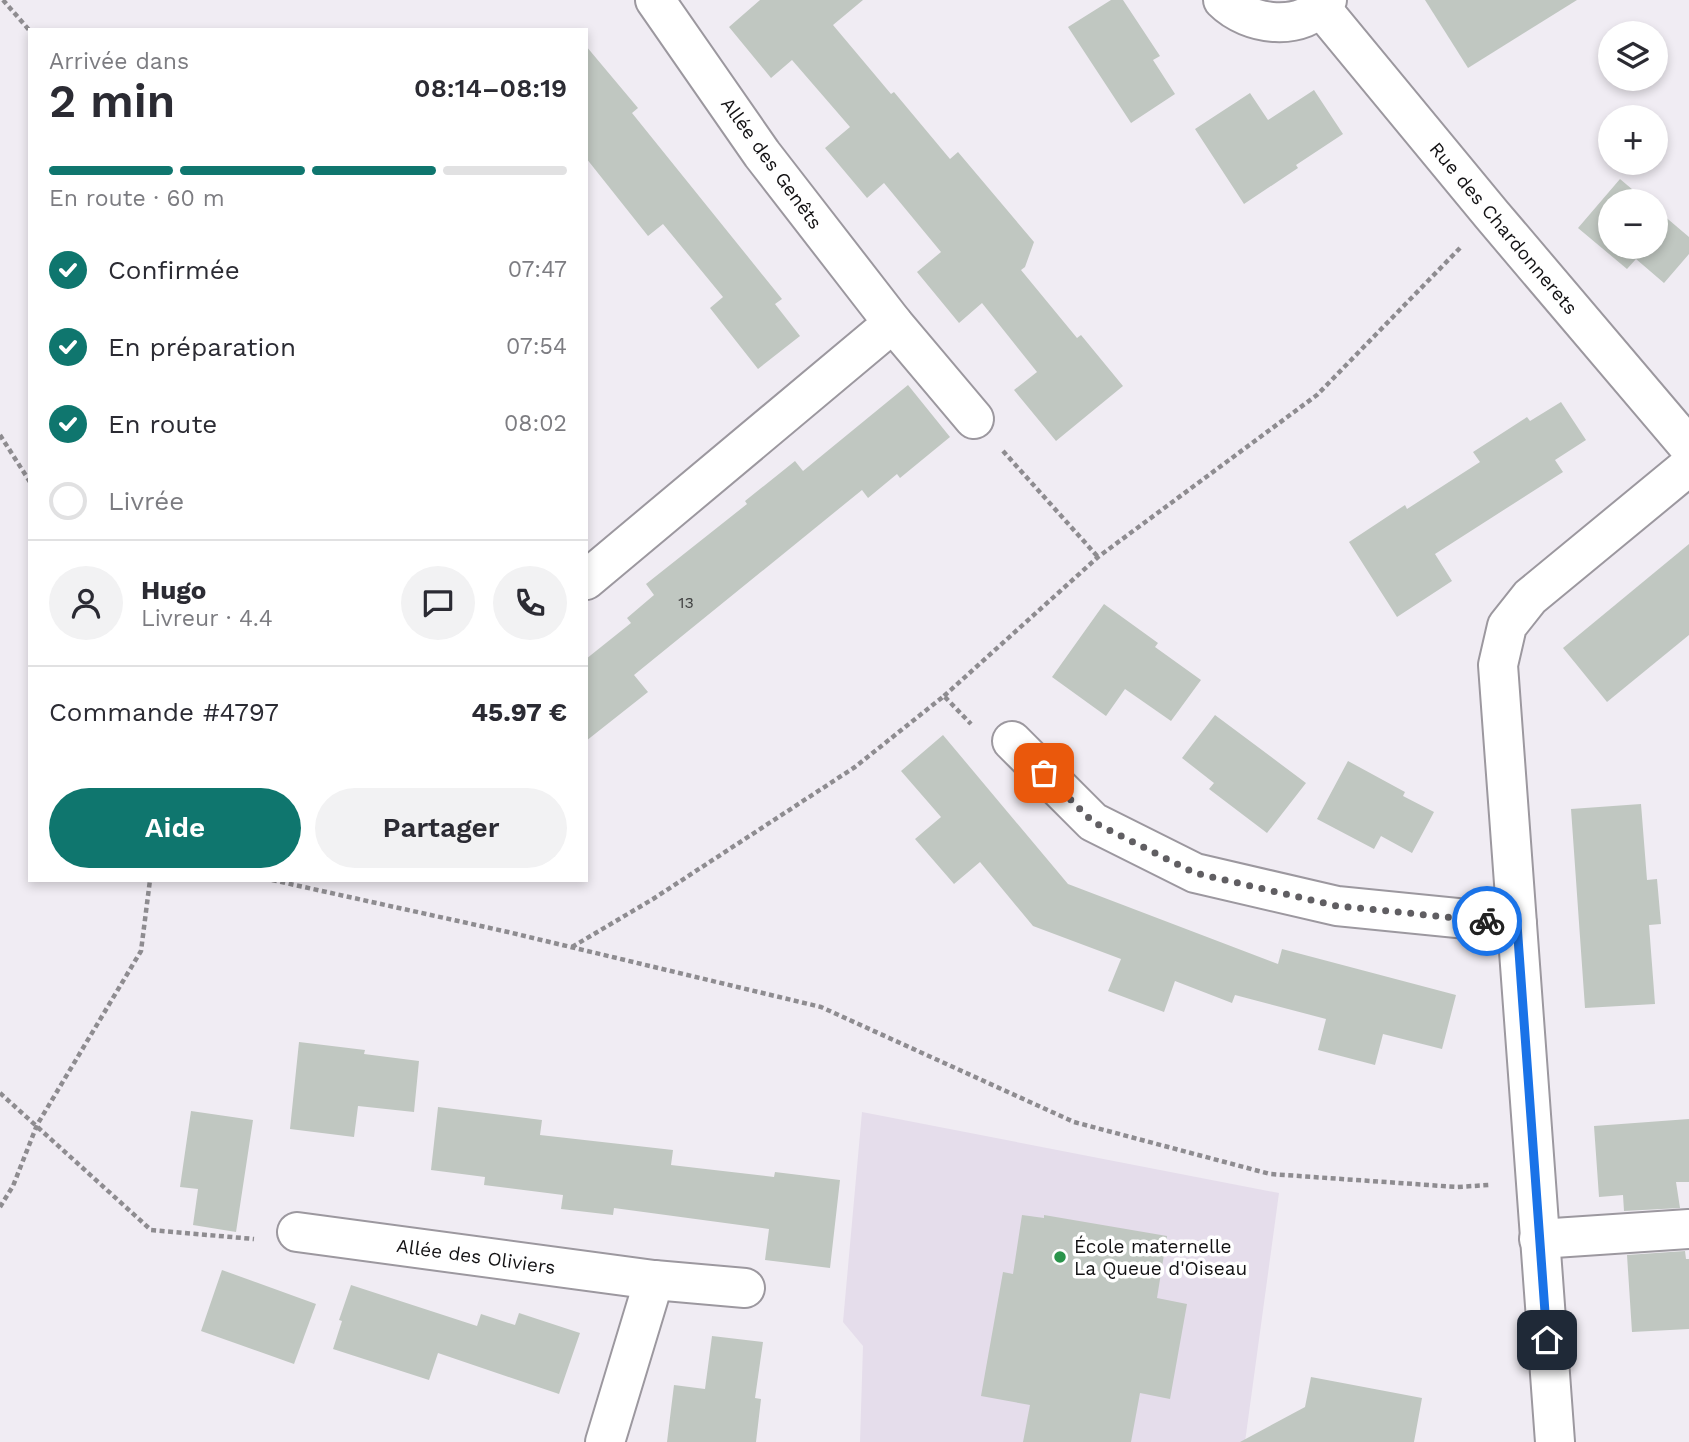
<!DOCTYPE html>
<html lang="fr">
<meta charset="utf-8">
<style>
:root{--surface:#fff;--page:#f2f2f3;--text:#2b2b33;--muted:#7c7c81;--line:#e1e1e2;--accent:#0f766e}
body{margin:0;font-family:"Work Sans",sans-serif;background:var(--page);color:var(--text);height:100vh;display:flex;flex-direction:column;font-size:26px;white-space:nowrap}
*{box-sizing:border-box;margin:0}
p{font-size:23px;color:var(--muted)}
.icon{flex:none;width:38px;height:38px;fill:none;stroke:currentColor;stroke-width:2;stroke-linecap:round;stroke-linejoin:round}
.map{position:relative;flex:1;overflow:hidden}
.drawer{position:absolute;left:28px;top:28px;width:560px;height:854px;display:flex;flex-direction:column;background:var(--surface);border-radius:0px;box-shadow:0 4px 10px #0003}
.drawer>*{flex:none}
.controls{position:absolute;left:1598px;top:21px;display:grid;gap:14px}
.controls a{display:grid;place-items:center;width:70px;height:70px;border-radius:50%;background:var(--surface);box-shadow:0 4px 10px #0003;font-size:35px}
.pin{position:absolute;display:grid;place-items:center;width:60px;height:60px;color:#fff;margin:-30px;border-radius:14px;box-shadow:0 4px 10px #0006}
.courier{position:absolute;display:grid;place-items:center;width:70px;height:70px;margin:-35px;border:5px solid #1a73e8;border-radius:50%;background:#fff;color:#222;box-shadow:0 2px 9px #0007}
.headline em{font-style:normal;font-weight:600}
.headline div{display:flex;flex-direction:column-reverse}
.headline{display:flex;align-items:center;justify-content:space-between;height:119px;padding:0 21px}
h1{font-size:46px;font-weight:600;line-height:52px}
.bar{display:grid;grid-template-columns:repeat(4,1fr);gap:10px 7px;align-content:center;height:84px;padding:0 21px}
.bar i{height:9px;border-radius:5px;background:var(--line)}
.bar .selected{background:var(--accent)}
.bar p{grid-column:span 4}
.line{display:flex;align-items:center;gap:18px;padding:0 21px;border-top:2px solid var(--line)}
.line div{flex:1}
.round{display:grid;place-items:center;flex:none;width:74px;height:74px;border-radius:37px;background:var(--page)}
ol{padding:0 21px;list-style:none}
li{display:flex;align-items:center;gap:21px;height:77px}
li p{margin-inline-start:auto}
li .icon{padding:7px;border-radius:50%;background:var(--accent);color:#fff;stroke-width:4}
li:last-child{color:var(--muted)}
li i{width:38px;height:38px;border:4px solid var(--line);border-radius:50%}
.primary-button{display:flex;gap:14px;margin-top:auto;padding:14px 21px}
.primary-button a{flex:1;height:80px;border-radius:42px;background:var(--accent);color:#fff;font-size:28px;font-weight:600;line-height:80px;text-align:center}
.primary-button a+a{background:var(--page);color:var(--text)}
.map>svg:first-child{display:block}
</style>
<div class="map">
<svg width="1689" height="1442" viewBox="0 0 1689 1442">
<rect width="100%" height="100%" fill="#f0ecf3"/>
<path fill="#e5ddeb" d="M 862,1112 L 1279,1193 L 1245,1442 L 860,1442 L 863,1346 L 843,1322 Z"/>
<g fill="#c0c7c1">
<path d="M 760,0 L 863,0 L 833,25 L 891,94 L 894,92 L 950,159 L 958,152 L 1034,242 L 1025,267 L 1021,270 L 1077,338 L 1081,335 L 1123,386 L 1056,441 L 1014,390 L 1037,372 L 982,303 L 959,323 L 917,272 L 941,252 L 884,183 L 867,198 L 825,148 L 850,127 L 792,60 L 771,78 L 729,27 Z"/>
<path d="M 1111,0 L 1123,0 L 1160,56 L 1153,60 L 1175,94 L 1131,123 L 1068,27 Z"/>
<path d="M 1425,0 L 1577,0 L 1468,68 Z"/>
<path d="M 586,46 L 638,108 L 632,113 L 782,299 L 775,304 L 800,336 L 758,369 L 710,308 L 723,297 L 663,224 L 648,236 L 586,158 Z"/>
<path d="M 1314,90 L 1343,134 L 1296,165 L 1298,168 L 1244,204 L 1195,129 L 1250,93 L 1268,120 Z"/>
<path d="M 1620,179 L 1646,201 L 1610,201 L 1610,247 L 1656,247 L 1656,209 L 1689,237 L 1689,254 L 1664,283 L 1636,259 L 1627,269 L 1578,228 Z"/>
<path d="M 908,385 L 950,437 L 900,478 L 897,474 L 868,498 L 862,490 L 634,675 L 648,692 L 586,741 L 586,659 L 631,623 L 627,618 L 654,595 L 646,584 L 747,504 L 745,501 L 795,461 L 803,471 Z"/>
<path d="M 1561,402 L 1586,440 L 1555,460 L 1563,472 L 1435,554 L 1452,581 L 1397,617 L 1349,542 L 1405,505 L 1407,509 L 1480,462 L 1473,452 L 1527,417 L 1530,421 Z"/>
<path d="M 1689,544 L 1689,635 L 1607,702 L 1563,648 Z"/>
<path d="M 1104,604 L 1158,643 L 1155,647 L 1201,680 L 1171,721 L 1125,689 L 1106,716 L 1052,677 Z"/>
<path d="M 1215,715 L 1306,783 L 1267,833 L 1209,789 L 1214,783 L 1182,758 Z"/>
<path d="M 943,735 L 1068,884 L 1278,964 L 1282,949 L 1456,995 L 1442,1049 L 1383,1034 L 1375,1065 L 1318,1050 L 1326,1019 L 1235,995 L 1232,1003 L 1175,981 L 1164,1012 L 1108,991 L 1121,959 L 1033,926 L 980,862 L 954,884 L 915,839 L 941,817 L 901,771 Z"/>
<path d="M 1348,761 L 1405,792 L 1403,796 L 1434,812 L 1412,853 L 1381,836 L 1374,849 L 1317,819 Z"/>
<path d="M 1641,804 L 1647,880 L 1657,879 L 1661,924 L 1649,925 L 1655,1004 L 1585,1008 L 1571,809 Z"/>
<path d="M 299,1042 L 365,1050 L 364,1054 L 419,1061 L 414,1112 L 358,1106 L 354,1137 L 290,1129 Z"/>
<path d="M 438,1107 L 542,1120 L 540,1135 L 673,1150 L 671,1165 L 774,1177 L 775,1172 L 840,1180 L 830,1268 L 765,1260 L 769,1229 L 614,1208 L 613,1215 L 561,1209 L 563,1195 L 484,1185 L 485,1177 L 431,1170 Z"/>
<path d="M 191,1111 L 253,1120 L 236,1232 L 193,1225 L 198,1189 L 180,1187 Z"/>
<path d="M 1689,1119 L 1689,1182 L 1676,1182 L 1680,1208 L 1624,1211 L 1623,1195 L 1599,1197 L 1594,1126 Z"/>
<path d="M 1022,1215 L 1044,1218 L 1044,1215 L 1167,1236 L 1157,1298 L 1187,1304 L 1170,1399 L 1140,1393 L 1131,1442 L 1023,1442 L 1030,1405 L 981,1396 L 1003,1272 L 1013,1274 Z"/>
<path d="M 1685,1251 L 1686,1259 L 1689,1259 L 1689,1329 L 1632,1332 L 1627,1255 Z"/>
<path d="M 222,1270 L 316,1304 L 294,1364 L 201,1331 Z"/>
<path d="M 351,1285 L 477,1326 L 481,1314 L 515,1325 L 519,1313 L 580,1333 L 559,1394 L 438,1353 L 429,1380 L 333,1349 L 342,1321 L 339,1320 Z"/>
<path d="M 712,1336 L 763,1342 L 755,1398 L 761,1399 L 756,1442 L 667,1442 L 674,1385 L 705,1389 Z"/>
<path d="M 1311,1377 L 1422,1398 L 1414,1442 L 1240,1442 L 1305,1407 Z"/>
</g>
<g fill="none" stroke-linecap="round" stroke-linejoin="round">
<defs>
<g id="minor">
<path d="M 1223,0 C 1249,26 1303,33 1327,0"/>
<path d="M 1321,8 L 1492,215 L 1689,447"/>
<path d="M 893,323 L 974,419"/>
<path d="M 586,580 L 893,323 L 762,154 L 655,0"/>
<path d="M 1012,741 L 1093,822 L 1195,873 L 1337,906 L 1517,924"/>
<path d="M 297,1232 L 654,1280 L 745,1288"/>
<path d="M 1539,1239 L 1689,1229"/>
<path d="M 605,1442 L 654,1280"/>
<path d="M 1555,1442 L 1498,665 L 1507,626 L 1530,597 L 1689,466"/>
</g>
</defs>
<use href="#minor" stroke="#9c989f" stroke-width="42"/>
<g stroke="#8e8c90" stroke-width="4.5" stroke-dasharray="5 3.5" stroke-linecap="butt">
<path d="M 3,0 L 30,31"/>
<path d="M 0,435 L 30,482"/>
<path d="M 1003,451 L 1098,557"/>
<path d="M 944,696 L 1098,557 L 1317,395 L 1460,248"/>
<path d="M 272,880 L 508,932 L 821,1007 L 1074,1122 L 1270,1174 L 1457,1187 L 1489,1185"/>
<path d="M 572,947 L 653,899 L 855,767 L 944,696 L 971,724"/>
<path d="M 0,1093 L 151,1230 L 254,1239"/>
<path d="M 0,1207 L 13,1186 L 37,1125 L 141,951 L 150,880"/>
</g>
<use href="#minor" stroke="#fff" stroke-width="38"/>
</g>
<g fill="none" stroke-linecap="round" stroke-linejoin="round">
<path stroke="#605e62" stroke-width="7" stroke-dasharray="0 12.6" d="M 1044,773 L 1093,822 L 1195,873 L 1337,906 L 1487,921"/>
<path stroke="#1a73e8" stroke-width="9" d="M 1487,921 L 1517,924 L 1547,1340"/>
</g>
<circle fill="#2a944b" stroke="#fff" stroke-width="2.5" cx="1060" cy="1257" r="7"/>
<g text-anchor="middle" stroke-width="7" stroke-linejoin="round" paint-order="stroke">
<g font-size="16" fill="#3e3f3f">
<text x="686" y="608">13</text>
</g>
<g font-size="19" fill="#131214" stroke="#fff">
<text transform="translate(772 163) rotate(54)" y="7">Allée des Genêts</text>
<text transform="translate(1504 228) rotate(50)" y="7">Rue des Chardonnerets</text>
<text transform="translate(476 1256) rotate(8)" y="7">Allée des Oliviers</text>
</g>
<g font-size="19" fill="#131214" stroke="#fff" text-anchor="start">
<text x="1074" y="1253">École maternelle<tspan x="1074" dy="22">La Queue d'Oiseau</tspan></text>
</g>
</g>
</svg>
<div class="controls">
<a><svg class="icon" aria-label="layers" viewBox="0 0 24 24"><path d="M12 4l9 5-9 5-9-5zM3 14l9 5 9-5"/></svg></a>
<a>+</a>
<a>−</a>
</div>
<div class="pin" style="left:1044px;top:773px;background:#ea580c"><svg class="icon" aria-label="bag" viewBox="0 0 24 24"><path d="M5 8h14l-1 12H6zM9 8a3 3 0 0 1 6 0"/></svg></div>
<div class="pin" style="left:1547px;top:1340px;background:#1f2937"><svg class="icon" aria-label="home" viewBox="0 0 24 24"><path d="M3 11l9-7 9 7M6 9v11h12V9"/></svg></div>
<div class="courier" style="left:1487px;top:921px"><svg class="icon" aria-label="bike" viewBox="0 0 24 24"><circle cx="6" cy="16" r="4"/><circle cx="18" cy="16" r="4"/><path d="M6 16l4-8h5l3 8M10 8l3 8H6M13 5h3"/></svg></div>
<section class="drawer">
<div class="headline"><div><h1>2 min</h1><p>Arrivée dans</p></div><em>08:14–08:19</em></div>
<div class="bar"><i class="selected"></i><i class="selected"></i><i class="selected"></i><i></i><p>En route · 60 m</p></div>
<ol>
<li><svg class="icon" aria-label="check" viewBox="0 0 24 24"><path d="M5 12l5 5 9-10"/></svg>Confirmée<p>07:47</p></li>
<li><svg class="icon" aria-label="check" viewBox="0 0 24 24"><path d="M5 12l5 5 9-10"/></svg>En préparation<p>07:54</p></li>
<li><svg class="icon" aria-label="check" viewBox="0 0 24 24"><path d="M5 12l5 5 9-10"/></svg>En route<p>08:02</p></li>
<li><i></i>Livrée</li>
</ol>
<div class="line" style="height:126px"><a class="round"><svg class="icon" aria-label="person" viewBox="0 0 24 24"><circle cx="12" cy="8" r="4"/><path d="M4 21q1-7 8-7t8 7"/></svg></a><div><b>Hugo</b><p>Livreur · 4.4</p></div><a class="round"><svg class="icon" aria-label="chat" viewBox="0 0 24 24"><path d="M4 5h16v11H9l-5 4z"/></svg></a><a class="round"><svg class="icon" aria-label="phone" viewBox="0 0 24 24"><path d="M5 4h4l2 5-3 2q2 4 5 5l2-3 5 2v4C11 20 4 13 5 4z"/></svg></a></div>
<div class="line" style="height:91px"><div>Commande #4797</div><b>45.97 €</b></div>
<div class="primary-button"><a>Aide</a><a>Partager</a></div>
</section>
</div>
